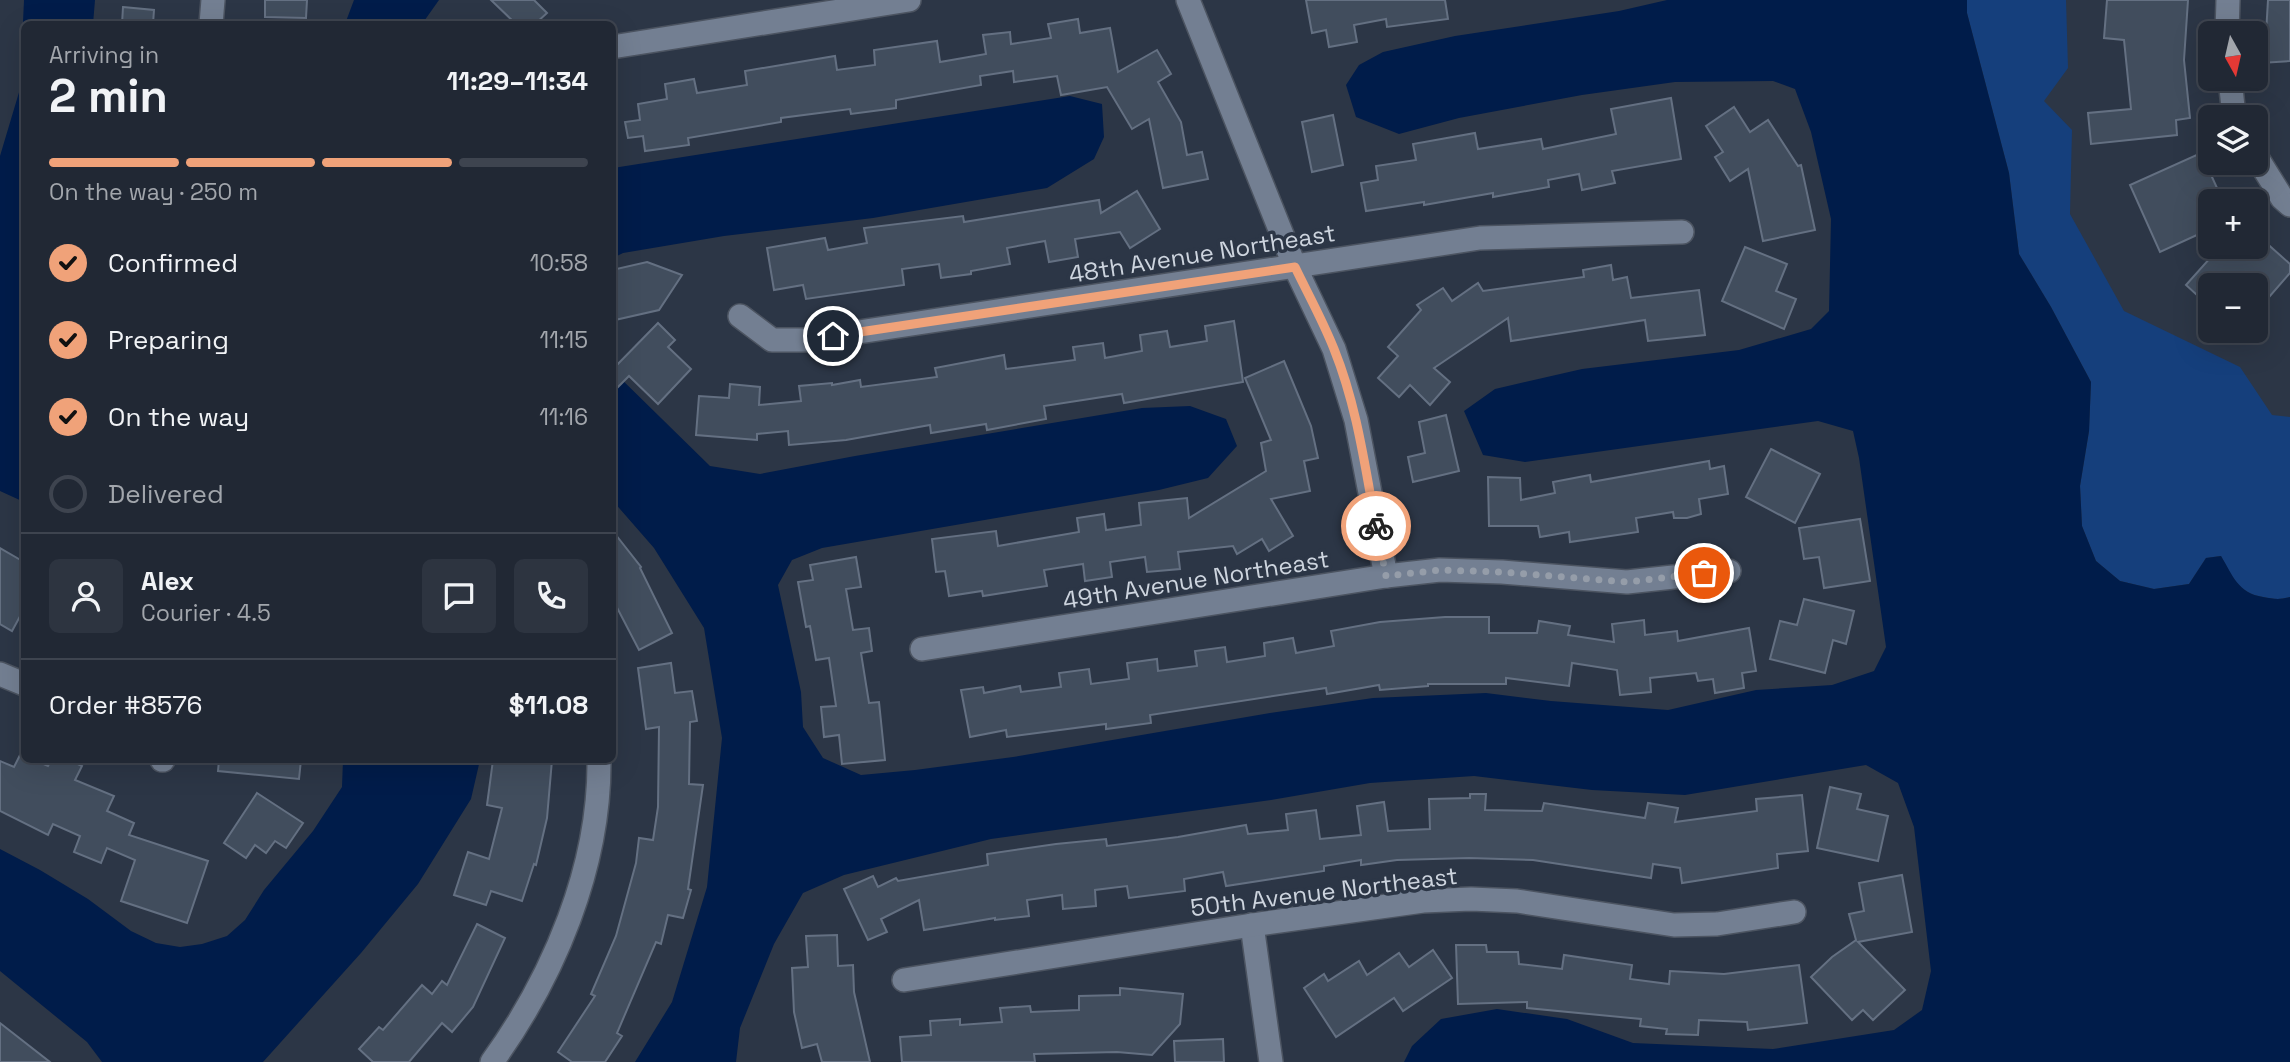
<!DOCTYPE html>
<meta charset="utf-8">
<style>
:root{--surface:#212834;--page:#2d3440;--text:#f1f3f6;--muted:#a2a6ac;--line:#3e444f;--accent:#f0a279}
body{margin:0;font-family:"Space Grotesk",sans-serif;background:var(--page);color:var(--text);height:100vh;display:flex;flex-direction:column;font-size:26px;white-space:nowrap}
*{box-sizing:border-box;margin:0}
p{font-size:23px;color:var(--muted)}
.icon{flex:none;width:38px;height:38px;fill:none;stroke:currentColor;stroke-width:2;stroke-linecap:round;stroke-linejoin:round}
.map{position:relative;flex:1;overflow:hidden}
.drawer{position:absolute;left:21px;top:21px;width:595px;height:742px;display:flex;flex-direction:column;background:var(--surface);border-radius:10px;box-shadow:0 7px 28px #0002,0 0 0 2px var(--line)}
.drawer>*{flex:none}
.needle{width:46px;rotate:172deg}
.buttons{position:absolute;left:2198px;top:21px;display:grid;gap:14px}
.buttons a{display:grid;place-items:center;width:70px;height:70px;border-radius:10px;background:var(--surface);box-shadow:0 7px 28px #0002,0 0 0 2px var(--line);font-size:35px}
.pin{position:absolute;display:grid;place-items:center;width:60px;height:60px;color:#fff;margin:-30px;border:4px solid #fff;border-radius:50%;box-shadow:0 2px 7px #0007}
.courier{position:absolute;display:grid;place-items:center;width:70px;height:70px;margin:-35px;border:5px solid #f0a279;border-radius:50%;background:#fff;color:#222;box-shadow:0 2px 9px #0007}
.summary em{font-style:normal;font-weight:700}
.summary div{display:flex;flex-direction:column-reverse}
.summary{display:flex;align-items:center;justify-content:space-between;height:119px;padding:0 28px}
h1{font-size:46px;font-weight:700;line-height:52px}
.bar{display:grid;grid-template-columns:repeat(4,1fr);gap:10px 7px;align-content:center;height:84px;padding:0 28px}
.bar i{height:9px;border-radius:5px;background:var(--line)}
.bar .on{background:var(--accent)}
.bar p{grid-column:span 4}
.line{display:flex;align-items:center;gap:18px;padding:0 28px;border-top:2px solid var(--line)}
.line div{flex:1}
.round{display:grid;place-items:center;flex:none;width:74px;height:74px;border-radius:10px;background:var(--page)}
ol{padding:0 28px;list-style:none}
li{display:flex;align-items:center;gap:21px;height:77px}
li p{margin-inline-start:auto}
li .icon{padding:7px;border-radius:50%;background:var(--accent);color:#111;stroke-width:4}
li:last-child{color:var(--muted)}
li i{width:38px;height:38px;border:4px solid var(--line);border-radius:50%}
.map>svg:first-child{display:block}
</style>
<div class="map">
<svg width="2290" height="1062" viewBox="0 0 2290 1062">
<rect width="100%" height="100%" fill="#2c3646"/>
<path fill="#153f7c" d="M 1967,0 L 2066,0 L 2068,68 L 2044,101 L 2072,130 L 2070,214 L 2124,311 L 2240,367 L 2272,415 L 2290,417 L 2290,597 C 2280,600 2273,599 2263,597 C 2238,593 2232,576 2221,556 L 2206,558 L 2189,584 L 2154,589 L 2120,581 L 2096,561 L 2082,526 L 2080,486 L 2089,431 L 2091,382 L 2051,307 L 2019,254 L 2009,173 L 1967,13 Z"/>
<g fill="#001c4a">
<path d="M 24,0 L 95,0 L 93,24 L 24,24 L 24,502 L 0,491 L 0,156 L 20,89 Z"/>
<path d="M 354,0 L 439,0 L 422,24 L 345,24 Z"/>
<path d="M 1667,0 L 1967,0 L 1967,13 L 2009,173 L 2019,254 L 2051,307 L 2091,382 L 2089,431 L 2080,486 L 2082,526 L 2096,561 L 2120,581 L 2154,589 L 2189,584 L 2206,558 L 2221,556 C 2233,576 2238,593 2263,597 C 2273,599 2280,600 2290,597 L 2290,1062 L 1404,1062 L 1412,1046 L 1441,1019 L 1497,1009 L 1567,1019 L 1633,1043 L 1773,1049 L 1894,1030 L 1922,1010 L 1931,971 L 1914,827 L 1898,783 L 1866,765 L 1685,795 L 1592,790 L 1474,776 L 1370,783 L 1271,800 L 991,839 L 844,875 L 803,893 L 774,944 L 740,1028 L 736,1062 L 635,1062 L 672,1002 L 707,887 L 722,738 L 704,628 L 654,548 L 613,501 L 612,370 L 710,466 L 760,474 L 855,456 L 1142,408 L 1190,406 L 1226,419 L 1237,446 L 1208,478 L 1159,490 L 822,548 L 792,560 L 778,585 L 801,692 L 803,727 L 823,758 L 861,775 L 915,770 L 1013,757 L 1270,713 L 1373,698 L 1486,693 L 1551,701 L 1668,710 L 1756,690 L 1832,685 L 1874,671 L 1886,647 L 1859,458 L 1853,431 L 1818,421 L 1525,462 L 1483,455 L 1464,411 L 1495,389 L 1582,369 L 1739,350 L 1811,329 L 1829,311 L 1831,219 L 1811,132 L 1795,89 L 1773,81 L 1675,82 L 1582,95 L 1459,118 L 1399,134 L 1356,117 L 1346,85 L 1359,65 L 1383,52 L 1455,36 L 1619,11 Z"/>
<path d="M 1070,96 L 1102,104 L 1104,137 L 1094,159 L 1047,188 L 873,218 L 724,236 L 623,253 L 613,258 L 613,168 Z"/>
<path d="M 343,760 L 480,760 L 471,799 L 418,884 L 361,953 L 263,1062 L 102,1062 L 87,1042 L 0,971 L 0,849 L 40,870 L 88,899 L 131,931 L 156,943 L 180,947 L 202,944 L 227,936 L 245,920 L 264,890 L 313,831 L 342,787 Z"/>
</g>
<g fill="#414d5d" stroke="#647082" stroke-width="2">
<path d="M 265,0 L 307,0 L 306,18 L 265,17 Z"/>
<path d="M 491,0 L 534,0 L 547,13 L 535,24 L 516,24 Z"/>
<path d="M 1306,0 L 1445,0 L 1448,19 L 1387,27 L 1386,19 L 1354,25 L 1357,42 L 1329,47 L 1326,30 L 1312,33 Z"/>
<path d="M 2107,0 L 2188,0 L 2184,60 L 2190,118 L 2176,120 L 2177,135 L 2091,144 L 2088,113 L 2131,109 L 2124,40 L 2104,38 Z"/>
<path d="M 2268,0 L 2290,0 L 2290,61 L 2261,63 L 2259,35 L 2266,34 Z"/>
<path d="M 123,7 L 154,10 L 153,24 L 122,24 Z"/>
<path d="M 1078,19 L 1080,33 L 1110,28 L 1118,72 L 1157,50 L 1171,74 L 1158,82 L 1181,122 L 1187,155 L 1202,152 L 1208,179 L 1163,188 L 1149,119 L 1132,129 L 1107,87 L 1061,95 L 1057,76 L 1014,82 L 1013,71 L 980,76 L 981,85 L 896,100 L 896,108 L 851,114 L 850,109 L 781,118 L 781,122 L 688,138 L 689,145 L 645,151 L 643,136 L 628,138 L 625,122 L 640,120 L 638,104 L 667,99 L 665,84 L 694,79 L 697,93 L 747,85 L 745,71 L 835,56 L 837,70 L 875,65 L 874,50 L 937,41 L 940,62 L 986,54 L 983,35 L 1010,32 L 1011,44 L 1051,38 L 1048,24 Z"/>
<path d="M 1671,98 L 1681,159 L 1612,171 L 1615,183 L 1582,190 L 1579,174 L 1548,180 L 1549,187 L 1493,197 L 1493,193 L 1424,205 L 1424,202 L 1366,211 L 1361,183 L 1378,180 L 1376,166 L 1416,160 L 1413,144 L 1475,133 L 1478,149 L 1541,139 L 1543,149 L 1616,134 L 1611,109 Z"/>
<path d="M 1734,107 L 1750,132 L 1768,120 L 1798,166 L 1801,165 L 1815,230 L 1763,241 L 1748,169 L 1730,181 L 1715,157 L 1723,152 L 1706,126 Z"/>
<path d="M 1333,115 L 1343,165 L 1312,172 L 1302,122 Z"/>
<path d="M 2201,153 L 2223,201 L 2210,201 L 2210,229 L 2160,252 L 2130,185 Z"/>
<path d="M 1137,191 L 1160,229 L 1130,248 L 1120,232 L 1075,239 L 1078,257 L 1049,262 L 1045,241 L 1007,248 L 1010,264 L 971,271 L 971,274 L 941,278 L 939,264 L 902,269 L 904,285 L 806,299 L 803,285 L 774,290 L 767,248 L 825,238 L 828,250 L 867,243 L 864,228 L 963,216 L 964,222 L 1099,200 L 1101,213 Z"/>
<path d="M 2263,240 L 2290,264 L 2290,273 L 2256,312 L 2256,285 L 2210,285 L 2210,307 L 2186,285 L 2220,247 L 2257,247 Z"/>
<path d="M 1745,247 L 1787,264 L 1776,291 L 1796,299 L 1784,329 L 1722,301 Z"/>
<path d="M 647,262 L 682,275 L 659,310 L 615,320 L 612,307 L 612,270 Z"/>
<path d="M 1611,265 L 1613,280 L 1627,277 L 1631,298 L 1699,290 L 1705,335 L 1648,341 L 1645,320 L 1511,341 L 1508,318 L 1434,368 L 1450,382 L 1430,405 L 1410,385 L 1399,397 L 1378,378 L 1398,356 L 1388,347 L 1421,310 L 1417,305 L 1443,288 L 1452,301 L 1478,283 L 1483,291 L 1584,277 L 1583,270 Z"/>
<path d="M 1234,321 L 1243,382 L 1124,403 L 1122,394 L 1044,406 L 1046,419 L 987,430 L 986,424 L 931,433 L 930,425 L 846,440 L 789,445 L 788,431 L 757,434 L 757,440 L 696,435 L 699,396 L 729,398 L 730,384 L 760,387 L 759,405 L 801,401 L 799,386 L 832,383 L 832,385 L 860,380 L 861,387 L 937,377 L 935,368 L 1004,355 L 1006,369 L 1075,360 L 1073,347 L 1103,343 L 1105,358 L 1142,351 L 1140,335 L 1167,331 L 1170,347 L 1207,341 L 1205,326 Z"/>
<path d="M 658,323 L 675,340 L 668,347 L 691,369 L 658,404 L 629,376 L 612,393 L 612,370 Z"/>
<path d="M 1284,361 L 1311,426 L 1318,458 L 1304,461 L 1310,491 L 1271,499 L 1293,536 L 1269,551 L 1262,539 L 1237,554 L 1233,546 L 1178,552 L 1180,569 L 1147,572 L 1145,557 L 1110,562 L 1112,577 L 1085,581 L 1083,564 L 1044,570 L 1047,586 L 983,596 L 982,591 L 949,596 L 945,571 L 936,572 L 932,539 L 996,531 L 998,546 L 1079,532 L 1077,518 L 1104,514 L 1106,530 L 1141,525 L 1139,503 L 1187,498 L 1189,518 L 1266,471 L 1261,443 L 1271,440 L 1245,378 Z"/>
<path d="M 1446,415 L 1459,471 L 1413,482 L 1408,457 L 1425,453 L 1419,422 Z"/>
<path d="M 1771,449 L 1820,474 L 1795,523 L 1746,497 Z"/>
<path d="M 1709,461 L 1710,469 L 1724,466 L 1728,494 L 1699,499 L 1701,514 L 1687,518 L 1674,518 L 1673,512 L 1636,518 L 1638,532 L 1570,542 L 1569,532 L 1540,537 L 1538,526 L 1489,526 L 1488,477 L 1520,478 L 1521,500 L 1555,493 L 1553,482 L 1590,475 L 1591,482 Z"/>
<path d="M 1860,519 L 1870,581 L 1824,588 L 1819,557 L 1804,559 L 1799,528 Z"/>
<path d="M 612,530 L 641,567 L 640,568 L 672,633 L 639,650 L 612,598 Z"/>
<path d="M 0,548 L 24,562 L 24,609 L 12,631 L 0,624 Z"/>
<path d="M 856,557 L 861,587 L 846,589 L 853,630 L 869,628 L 872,651 L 861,653 L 869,703 L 879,702 L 885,760 L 842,764 L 839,735 L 824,737 L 821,707 L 836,706 L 829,658 L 816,660 L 810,626 L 806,627 L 798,582 L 813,580 L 810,565 Z"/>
<path d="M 1804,599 L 1854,611 L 1846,644 L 1833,640 L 1825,673 L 1770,659 L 1780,621 L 1797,625 Z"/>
<path d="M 1445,617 L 1489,617 L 1489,633 L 1537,633 L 1539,621 L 1570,626 L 1568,635 L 1614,642 L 1612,624 L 1644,620 L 1645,635 L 1677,631 L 1678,641 L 1749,628 L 1756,671 L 1742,673 L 1744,688 L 1715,693 L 1713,679 L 1698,681 L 1696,673 L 1650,678 L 1651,692 L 1620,695 L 1617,670 L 1572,663 L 1569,686 L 1506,678 L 1506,684 L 1428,684 L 1428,686 L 1380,690 L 1379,685 L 1327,694 L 1326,688 L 1150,715 L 1151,723 L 1106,729 L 1106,724 L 1007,737 L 1006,730 L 970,737 L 961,690 L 983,687 L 984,693 L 1020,686 L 1021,692 L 1061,687 L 1059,673 L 1089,669 L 1091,684 L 1129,679 L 1127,663 L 1157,659 L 1158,671 L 1197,666 L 1195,651 L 1225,647 L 1227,662 L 1265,656 L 1264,643 L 1293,638 L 1296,653 L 1334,646 L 1331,631 L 1380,622 Z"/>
<path d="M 671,663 L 675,693 L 692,691 L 697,721 L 690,722 L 689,784 L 703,785 L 688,889 L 691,890 L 683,918 L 668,915 L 661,944 L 656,942 L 617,1033 L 622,1036 L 605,1062 L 572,1062 L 558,1052 L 595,996 L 591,994 L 616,936 L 636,863 L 639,838 L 653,840 L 658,807 L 659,727 L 646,729 L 638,668 Z"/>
<path d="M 21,753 L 24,755 L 24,760 L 34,760 L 48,766 L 51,760 L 69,760 L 82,766 L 75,780 L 114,796 L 107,811 L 134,823 L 129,835 L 208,861 L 187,923 L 121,901 L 135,860 L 107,848 L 101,863 L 74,852 L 80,836 L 53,824 L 48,835 L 0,811 L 0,761 L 14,767 Z"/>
<path d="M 219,760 L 301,760 L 299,779 L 218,771 Z"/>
<path d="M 493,760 L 552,760 L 547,818 L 536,865 L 534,864 L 522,901 L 491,891 L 486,905 L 454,895 L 468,852 L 489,859 L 502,808 L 487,805 Z"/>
<path d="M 1830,787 L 1861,794 L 1857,809 L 1888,816 L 1878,861 L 1817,848 Z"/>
<path d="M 257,793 L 303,823 L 286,848 L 275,841 L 266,853 L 255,845 L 246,858 L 224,843 Z"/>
<path d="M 1470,794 L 1486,794 L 1485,810 L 1542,811 L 1544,803 L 1645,818 L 1648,803 L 1678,808 L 1675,822 L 1757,811 L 1756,799 L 1802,795 L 1808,851 L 1777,854 L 1778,868 L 1682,883 L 1680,868 L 1653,864 L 1651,878 L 1533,860 L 1469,858 L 1397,860 L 1361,865 L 1361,860 L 1324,866 L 1324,871 L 1226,886 L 1223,872 L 1184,879 L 1185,891 L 1129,898 L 1127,886 L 1095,890 L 1096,906 L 1063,909 L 1062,895 L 1027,900 L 1029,916 L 995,920 L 995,918 L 924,930 L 919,900 L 881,919 L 887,932 L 868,940 L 844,889 L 873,876 L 878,887 L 896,878 L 898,881 L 988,865 L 987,854 L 1056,844 L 1106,839 L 1107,846 L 1178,837 L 1246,825 L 1248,834 L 1288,830 L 1286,814 L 1316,810 L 1320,839 L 1361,835 L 1357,806 L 1384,802 L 1388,831 L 1430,829 L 1429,799 L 1470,798 Z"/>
<path d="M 1902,875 L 1912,932 L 1858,942 L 1905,990 L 1873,1020 L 1863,1010 L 1852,1020 L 1811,977 L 1832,957 L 1856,940 L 1849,914 L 1864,911 L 1859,883 Z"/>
<path d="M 477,924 L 505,938 L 473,1007 L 452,1032 L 442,1023 L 409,1062 L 373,1062 L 359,1049 L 379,1027 L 383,1030 L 422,985 L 432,994 L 442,981 L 447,985 Z"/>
<path d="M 837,935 L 838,966 L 853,965 L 854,992 L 870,1062 L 822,1062 L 817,1044 L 802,1048 L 794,1012 L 792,968 L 808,967 L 806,936 Z"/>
<path d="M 1456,945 L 1486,945 L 1487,952 L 1518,952 L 1519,964 L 1562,969 L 1564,955 L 1632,965 L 1630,979 L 1669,984 L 1670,971 L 1724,974 L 1799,965 L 1807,1023 L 1748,1030 L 1747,1022 L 1699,1020 L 1698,1035 L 1666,1034 L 1667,1029 L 1640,1026 L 1641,1019 L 1527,1008 L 1527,1002 L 1458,1004 Z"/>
<path d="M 1433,950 L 1452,978 L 1403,1011 L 1394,998 L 1336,1037 L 1304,988 L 1324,974 L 1328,981 L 1359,961 L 1367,975 L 1399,953 L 1409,967 Z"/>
<path d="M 1120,988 L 1183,994 L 1180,1024 L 1152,1055 L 1117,1052 L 1034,1054 L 1035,1062 L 902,1062 L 900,1037 L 931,1035 L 930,1021 L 960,1019 L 960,1025 L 1002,1022 L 1000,1008 L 1030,1006 L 1031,1012 L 1079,1010 L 1079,996 L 1120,995 Z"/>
<path d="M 0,1023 L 50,1062 L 0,1062 Z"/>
<path d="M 1223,1039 L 1224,1062 L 1175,1062 L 1174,1041 Z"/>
</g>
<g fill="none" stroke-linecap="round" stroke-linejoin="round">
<defs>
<g id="minor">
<path d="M 1188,0 L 1295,267 L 1334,349 L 1356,420 L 1386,576"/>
<path d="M 211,24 L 213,0"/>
<path d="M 2227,33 L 2228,0"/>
<path d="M 612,47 L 909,0"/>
<path d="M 2230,79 L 2233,107 L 2238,117"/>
<path d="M 2256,156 L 2282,198 L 2290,205"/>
<path d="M 740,316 L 772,340 L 806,340 L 1480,238 L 1682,232"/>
<path d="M 922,649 L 1386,576 L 1440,570 L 1502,572 L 1627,582 L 1729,571"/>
<path d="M 0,674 L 24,684"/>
<path d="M 162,760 L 163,760"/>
<path d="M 1252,925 L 1271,1062"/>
<path d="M 904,980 L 1252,925 L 1423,901 L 1471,899 L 1517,901 L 1674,925 L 1717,924 L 1794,912"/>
<path d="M 492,1062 C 554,976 600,867 599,760"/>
</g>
</defs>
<use href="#minor" stroke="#4c5461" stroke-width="26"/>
<use href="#minor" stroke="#737f92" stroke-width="23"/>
</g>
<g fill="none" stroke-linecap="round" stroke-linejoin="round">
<path stroke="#959da9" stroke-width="7" stroke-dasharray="0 12.6" d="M 1376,526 L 1386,576 L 1440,570 L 1502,572 L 1627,582 L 1704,573"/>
<path stroke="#f0a279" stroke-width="9" d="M 833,336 L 1295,267 C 1308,294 1323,321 1334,349 C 1357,406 1365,467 1376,526"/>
</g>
<g text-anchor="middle" stroke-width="7" stroke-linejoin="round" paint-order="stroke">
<g font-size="24" fill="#cdd4de" stroke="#2c3646">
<text transform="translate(1202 254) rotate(-9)" y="8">48th Avenue Northeast</text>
<text transform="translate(1196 580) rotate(-9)" y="8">49th Avenue Northeast</text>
<text transform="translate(1324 892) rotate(-7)" y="8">50th Avenue Northeast</text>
</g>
</g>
</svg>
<div class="buttons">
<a><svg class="needle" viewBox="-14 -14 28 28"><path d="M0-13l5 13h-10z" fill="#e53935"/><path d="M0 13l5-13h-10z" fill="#a2a6ac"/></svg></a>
<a><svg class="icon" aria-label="layers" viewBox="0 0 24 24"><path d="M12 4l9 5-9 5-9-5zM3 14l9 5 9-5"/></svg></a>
<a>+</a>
<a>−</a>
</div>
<div class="pin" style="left:1704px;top:573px;background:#ea580c"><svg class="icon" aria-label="bag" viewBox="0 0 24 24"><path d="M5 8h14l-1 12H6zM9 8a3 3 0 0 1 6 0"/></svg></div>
<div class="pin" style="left:833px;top:336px;background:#1f2937"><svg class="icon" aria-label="home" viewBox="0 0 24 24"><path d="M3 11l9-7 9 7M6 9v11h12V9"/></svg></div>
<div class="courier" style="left:1376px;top:526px"><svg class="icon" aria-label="bike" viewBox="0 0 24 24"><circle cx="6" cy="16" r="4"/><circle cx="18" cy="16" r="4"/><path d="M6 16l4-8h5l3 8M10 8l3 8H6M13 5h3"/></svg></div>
<section class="drawer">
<div class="summary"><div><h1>2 min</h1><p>Arriving in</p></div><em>11:29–11:34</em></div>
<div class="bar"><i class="on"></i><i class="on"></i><i class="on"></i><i></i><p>On the way · 250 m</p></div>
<ol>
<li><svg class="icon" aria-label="check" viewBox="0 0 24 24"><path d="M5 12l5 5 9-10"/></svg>Confirmed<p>10:58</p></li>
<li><svg class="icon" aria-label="check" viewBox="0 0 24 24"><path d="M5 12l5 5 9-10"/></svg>Preparing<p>11:15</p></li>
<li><svg class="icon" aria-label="check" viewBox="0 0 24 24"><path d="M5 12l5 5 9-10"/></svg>On the way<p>11:16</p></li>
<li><i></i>Delivered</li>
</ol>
<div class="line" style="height:126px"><a class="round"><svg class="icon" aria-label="person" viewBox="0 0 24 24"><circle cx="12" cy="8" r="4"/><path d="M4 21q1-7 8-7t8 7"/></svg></a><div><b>Alex</b><p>Courier · 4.5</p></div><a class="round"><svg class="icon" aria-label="chat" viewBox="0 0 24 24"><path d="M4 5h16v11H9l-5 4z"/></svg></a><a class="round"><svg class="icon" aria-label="phone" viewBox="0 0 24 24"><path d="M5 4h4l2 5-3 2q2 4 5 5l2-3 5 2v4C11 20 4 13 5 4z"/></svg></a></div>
<div class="line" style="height:91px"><div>Order #8576</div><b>$11.08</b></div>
</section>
</div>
